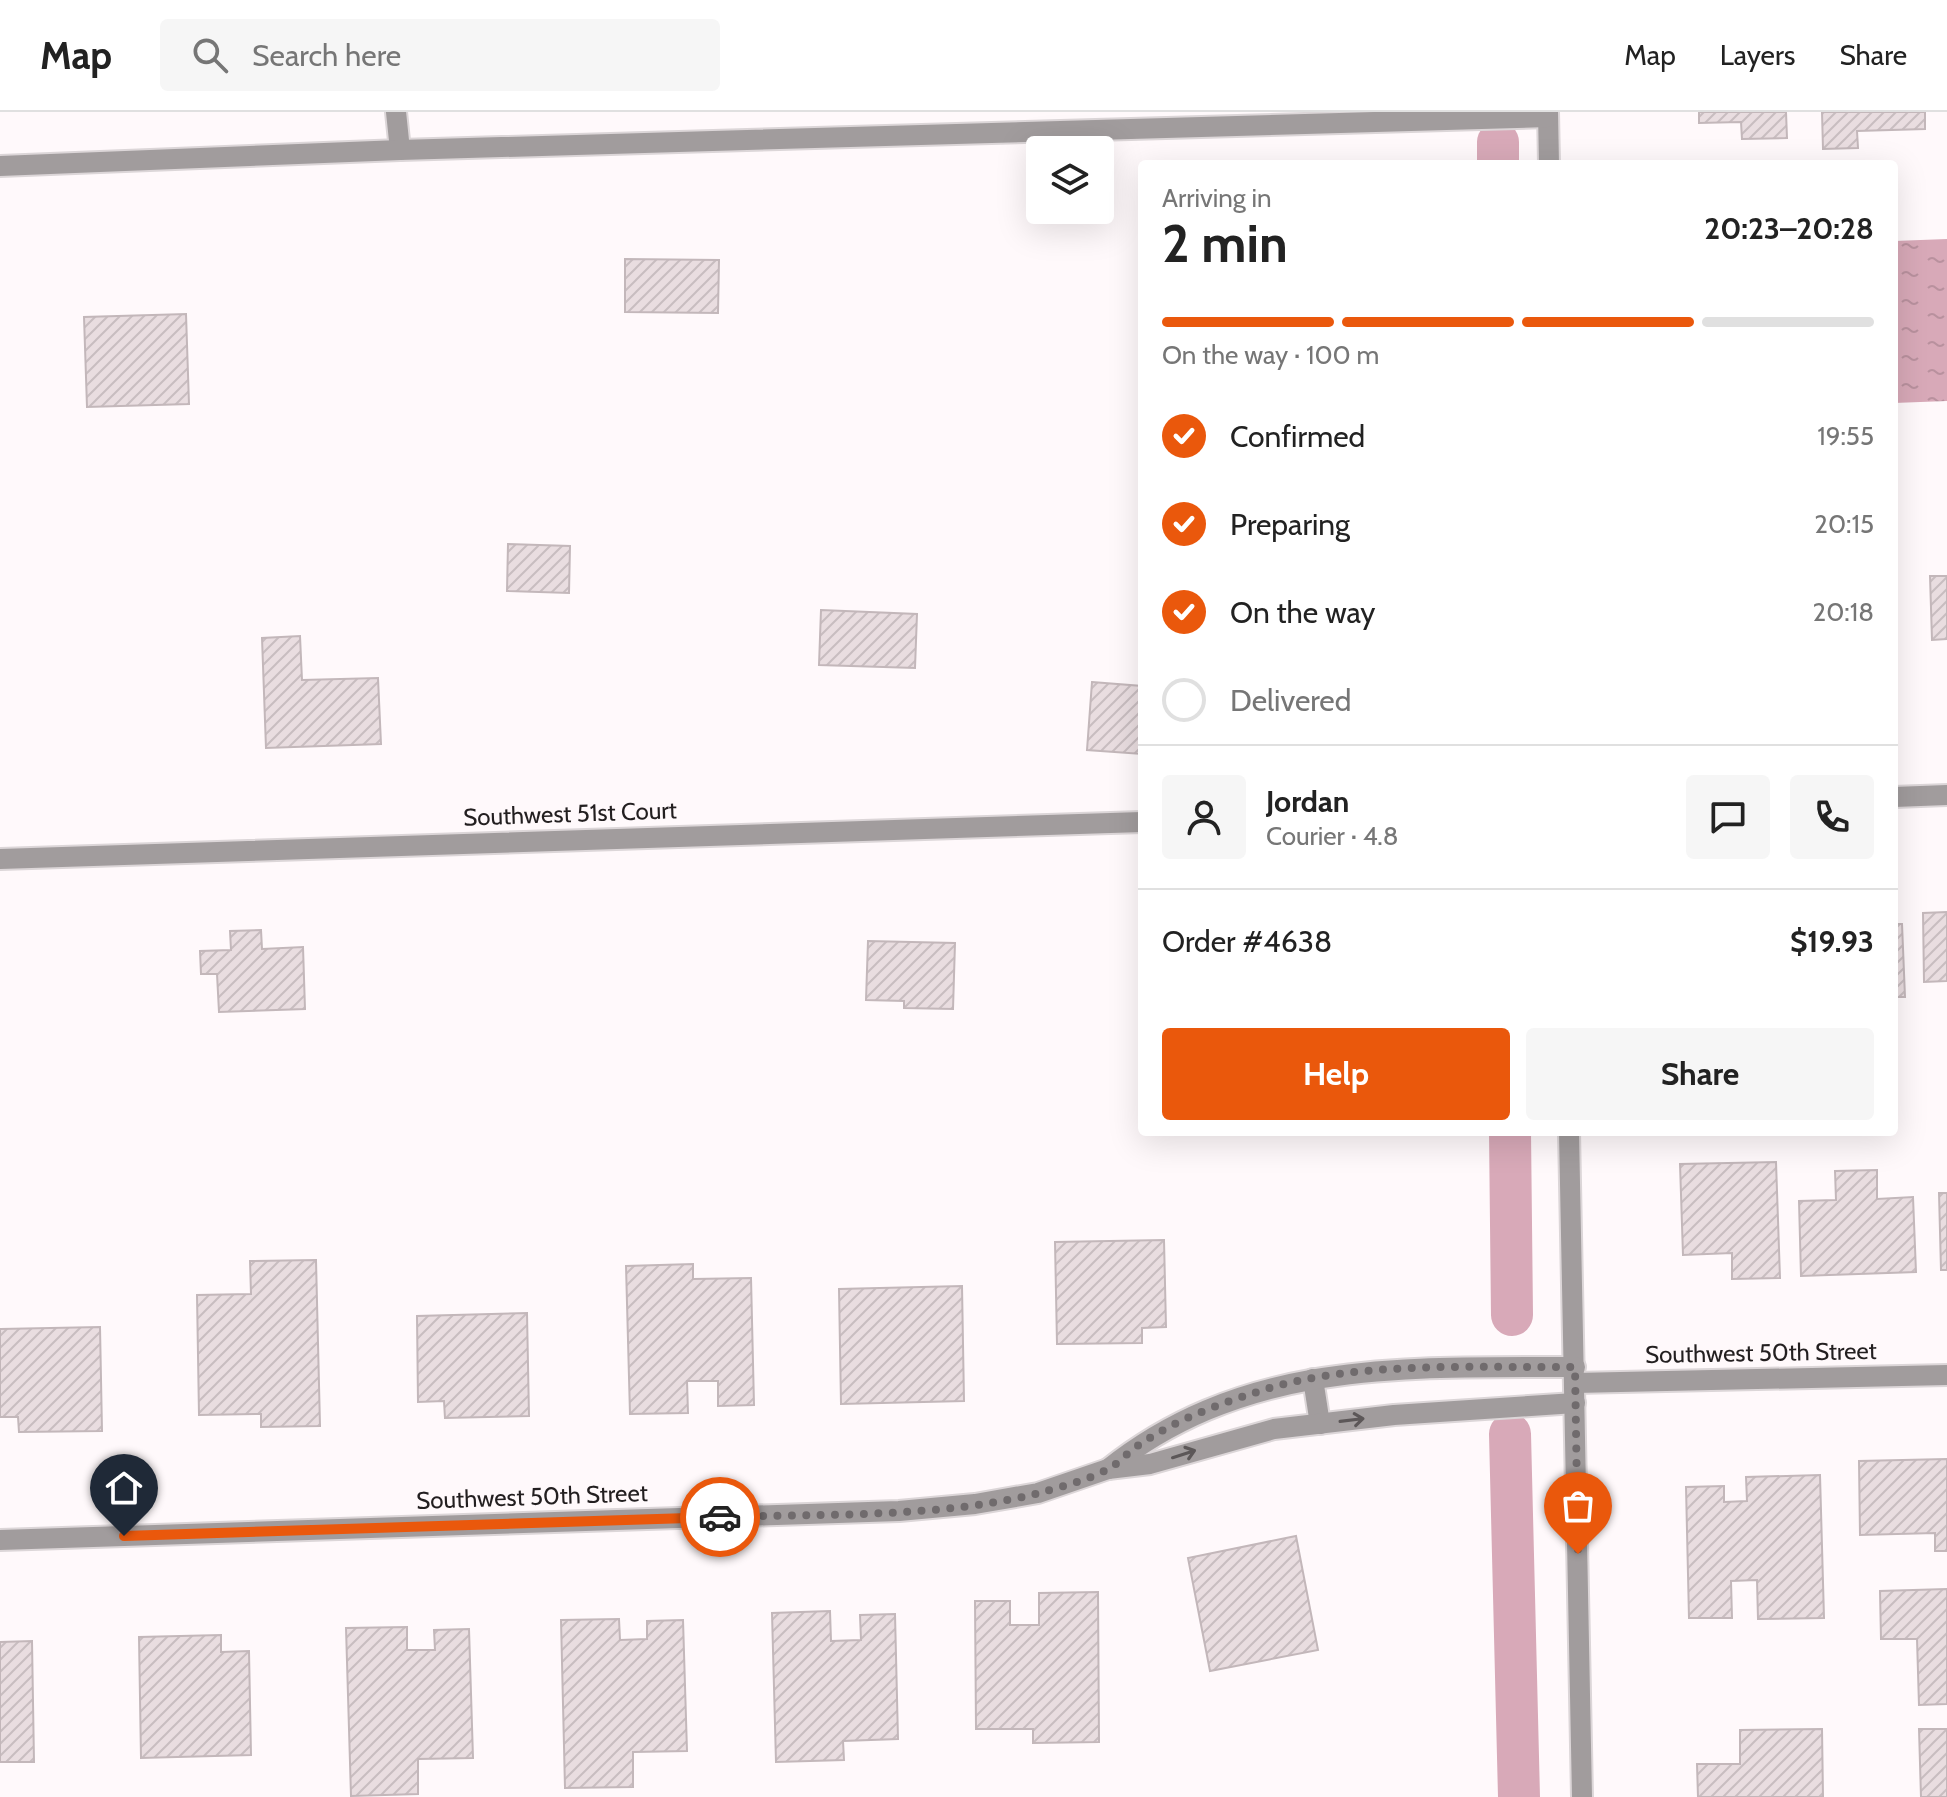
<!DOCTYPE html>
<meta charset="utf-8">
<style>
:root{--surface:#fff;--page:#f6f6f6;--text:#222;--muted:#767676;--line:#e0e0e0;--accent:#ea580c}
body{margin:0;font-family:Cabin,sans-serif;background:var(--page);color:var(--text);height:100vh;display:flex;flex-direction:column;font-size:30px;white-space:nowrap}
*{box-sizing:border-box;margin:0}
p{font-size:26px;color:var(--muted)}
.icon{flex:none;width:44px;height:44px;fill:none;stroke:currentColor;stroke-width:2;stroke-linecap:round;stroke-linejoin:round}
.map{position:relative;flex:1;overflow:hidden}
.side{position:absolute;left:1138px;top:48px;width:760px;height:976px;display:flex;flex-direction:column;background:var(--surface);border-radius:8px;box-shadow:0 8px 32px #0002}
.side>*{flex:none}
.buttons{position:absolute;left:1026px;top:24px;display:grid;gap:16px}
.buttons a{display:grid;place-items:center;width:88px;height:88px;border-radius:8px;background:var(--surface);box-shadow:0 8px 32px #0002;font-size:40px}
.pin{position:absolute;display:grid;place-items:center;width:68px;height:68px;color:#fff;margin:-82px -34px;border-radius:50% 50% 50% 0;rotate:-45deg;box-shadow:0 0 8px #0007}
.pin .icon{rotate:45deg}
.courier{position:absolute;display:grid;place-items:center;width:80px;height:80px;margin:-40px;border:6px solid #ea580c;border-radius:50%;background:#fff;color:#222;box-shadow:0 2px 10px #0007}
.overview em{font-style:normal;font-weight:700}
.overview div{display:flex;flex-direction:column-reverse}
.overview{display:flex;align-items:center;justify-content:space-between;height:136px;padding:0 24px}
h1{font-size:52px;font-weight:700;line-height:60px}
.bar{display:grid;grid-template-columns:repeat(4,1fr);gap:12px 8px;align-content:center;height:96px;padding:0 24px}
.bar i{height:10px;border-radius:6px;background:var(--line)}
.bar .on{background:var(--accent)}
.bar p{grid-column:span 4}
.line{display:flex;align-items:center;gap:20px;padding:0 24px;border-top:2px solid var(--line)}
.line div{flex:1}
.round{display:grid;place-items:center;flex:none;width:84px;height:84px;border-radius:8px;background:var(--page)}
ol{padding:0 24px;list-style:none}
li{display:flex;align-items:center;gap:24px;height:88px}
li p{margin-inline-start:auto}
li .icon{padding:8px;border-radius:50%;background:var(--accent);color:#fff;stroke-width:4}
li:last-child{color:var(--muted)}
li i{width:44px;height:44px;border:4px solid var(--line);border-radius:50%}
.cta{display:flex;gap:16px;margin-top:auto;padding:16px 24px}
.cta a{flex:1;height:92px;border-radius:8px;background:var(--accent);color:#fff;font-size:32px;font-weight:700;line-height:92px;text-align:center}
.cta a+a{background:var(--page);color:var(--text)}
header{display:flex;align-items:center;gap:48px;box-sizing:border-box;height:112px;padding:0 40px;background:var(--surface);border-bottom:2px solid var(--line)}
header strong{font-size:38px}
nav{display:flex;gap:44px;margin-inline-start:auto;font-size:28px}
.search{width:560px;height:72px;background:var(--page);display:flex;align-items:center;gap:20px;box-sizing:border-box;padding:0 28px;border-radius:8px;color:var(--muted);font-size:30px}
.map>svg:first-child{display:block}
</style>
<header>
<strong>Map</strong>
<div class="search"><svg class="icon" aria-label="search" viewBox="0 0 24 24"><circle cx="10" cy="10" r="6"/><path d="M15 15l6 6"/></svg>Search here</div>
<nav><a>Map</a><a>Layers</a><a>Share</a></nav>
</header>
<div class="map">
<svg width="1947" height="1685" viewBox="0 0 1947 1685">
<defs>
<pattern id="water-ripples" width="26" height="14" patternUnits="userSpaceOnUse" patternTransform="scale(2)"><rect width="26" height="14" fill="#d8a9b8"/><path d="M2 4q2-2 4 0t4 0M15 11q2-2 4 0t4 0" fill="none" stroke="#b9919e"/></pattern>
<pattern id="building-hatch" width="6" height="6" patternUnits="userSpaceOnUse" patternTransform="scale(2)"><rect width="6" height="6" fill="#e9dde0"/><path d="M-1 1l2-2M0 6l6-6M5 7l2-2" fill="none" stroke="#c8bdc0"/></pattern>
</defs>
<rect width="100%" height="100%" fill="#fff9fb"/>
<path fill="url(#water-ripples)" d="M 1947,127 L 1947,289 L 1894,291 L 1894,129 Z"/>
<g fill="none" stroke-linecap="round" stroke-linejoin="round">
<g stroke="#d8a9b8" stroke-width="42">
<path d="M 1498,30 L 1498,52"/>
<path d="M 1510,1020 L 1512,1203"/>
<path d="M 1510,1322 L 1519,1685"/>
</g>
</g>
<g fill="url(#building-hatch)" stroke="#c3b7ba" stroke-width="2">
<path d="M 1699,0 L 1786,0 L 1787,26 L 1742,27 L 1741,10 L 1699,11 Z"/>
<path d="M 1822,0 L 1925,0 L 1925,17 L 1857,19 L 1858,36 L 1823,37 Z"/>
<path d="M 625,147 L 719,148 L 718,201 L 625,200 Z"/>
<path d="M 186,202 L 189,292 L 87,295 L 84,205 Z"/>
<path d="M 508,432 L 570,434 L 569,481 L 507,479 Z"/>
<path d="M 1930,464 L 1947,464 L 1947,527 L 1932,528 Z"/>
<path d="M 821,498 L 917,502 L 915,556 L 819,553 Z"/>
<path d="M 300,524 L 302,568 L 378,566 L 381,632 L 266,636 L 262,526 Z"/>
<path d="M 1092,570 L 1142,574 L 1142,642 L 1087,638 Z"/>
<path d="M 1947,800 L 1947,869 L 1924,870 L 1923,801 Z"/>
<path d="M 1894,812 L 1902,812 L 1905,885 L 1894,885 Z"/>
<path d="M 261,818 L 262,837 L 303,835 L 305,897 L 219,900 L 217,862 L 201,862 L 200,839 L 231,838 L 230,819 Z"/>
<path d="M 868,829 L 955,831 L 953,897 L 904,896 L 904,889 L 866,888 Z"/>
<path d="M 1776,1050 L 1780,1166 L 1732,1167 L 1732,1141 L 1683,1143 L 1680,1052 Z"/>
<path d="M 1877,1058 L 1877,1087 L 1913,1085 L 1916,1160 L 1801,1164 L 1799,1089 L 1836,1088 L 1835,1059 Z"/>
<path d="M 1939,1081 L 1947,1081 L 1947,1158 L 1941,1158 Z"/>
<path d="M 1164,1128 L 1166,1215 L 1142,1216 L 1142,1231 L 1057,1232 L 1055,1130 Z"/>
<path d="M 316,1148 L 320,1314 L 261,1315 L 261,1302 L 199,1303 L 197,1183 L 251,1182 L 250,1149 Z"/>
<path d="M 693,1152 L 693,1167 L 751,1166 L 754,1293 L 718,1294 L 718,1269 L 687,1269 L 688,1301 L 630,1302 L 626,1154 Z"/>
<path d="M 962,1174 L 964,1289 L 841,1292 L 839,1177 Z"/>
<path d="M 527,1201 L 529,1304 L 445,1306 L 444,1289 L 418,1290 L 417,1204 Z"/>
<path d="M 100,1215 L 102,1319 L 19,1320 L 18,1305 L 0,1305 L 0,1217 Z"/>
<path d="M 1947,1347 L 1947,1439 L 1935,1439 L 1935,1421 L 1860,1423 L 1859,1349 Z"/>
<path d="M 1820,1363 L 1824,1506 L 1758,1507 L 1757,1468 L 1731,1469 L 1732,1506 L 1689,1506 L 1686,1375 L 1724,1374 L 1724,1390 L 1747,1389 L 1746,1365 Z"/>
<path d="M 1296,1424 L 1318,1538 L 1210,1559 L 1188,1446 Z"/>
<path d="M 1947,1477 L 1947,1592 L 1919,1593 L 1917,1527 L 1881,1527 L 1880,1479 Z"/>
<path d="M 1098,1480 L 1099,1630 L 1033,1631 L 1033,1617 L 976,1617 L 975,1489 L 1010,1489 L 1010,1513 L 1039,1513 L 1039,1481 Z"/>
<path d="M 830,1499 L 831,1529 L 861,1528 L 860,1503 L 895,1502 L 898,1627 L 843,1629 L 844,1648 L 776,1650 L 772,1501 Z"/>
<path d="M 619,1507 L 620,1528 L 647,1527 L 647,1509 L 683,1508 L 687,1639 L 633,1640 L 633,1675 L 565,1676 L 561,1508 Z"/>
<path d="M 407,1515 L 407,1538 L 435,1538 L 434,1518 L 469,1517 L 473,1646 L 418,1647 L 418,1682 L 351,1684 L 346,1516 Z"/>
<path d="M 221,1523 L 221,1540 L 249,1539 L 251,1643 L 141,1646 L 139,1525 Z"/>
<path d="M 32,1529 L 34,1650 L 0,1650 L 0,1530 Z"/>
<path d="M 1822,1617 L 1823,1685 L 1698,1685 L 1697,1652 L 1740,1652 L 1740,1618 Z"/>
<path d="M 1919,1617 L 1947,1617 L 1947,1685 L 1921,1685 Z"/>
</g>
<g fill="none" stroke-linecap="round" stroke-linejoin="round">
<defs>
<g id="minor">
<path d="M 396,0 L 400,38"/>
<path d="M 1548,0 L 1549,52"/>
<path d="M 0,54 L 400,38 L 1548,5"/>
<path d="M 1894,685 L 1947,683"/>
<path d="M 0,747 L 1142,710"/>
<path d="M 1569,1020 L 1582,1685"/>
<path d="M 1313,1267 L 1320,1312"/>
<path d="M 1575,1271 L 1947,1263"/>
<path d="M 1108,1357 C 1247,1246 1407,1256 1575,1255"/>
<path d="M 0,1428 L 899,1399 L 975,1392 L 1038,1381 L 1108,1357 L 1150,1352 L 1274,1317 L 1394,1303 L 1575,1291"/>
</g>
</defs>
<use href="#minor" stroke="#dcd6d8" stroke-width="24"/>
<use href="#minor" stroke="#a19c9d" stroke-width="20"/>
</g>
<defs><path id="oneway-shaft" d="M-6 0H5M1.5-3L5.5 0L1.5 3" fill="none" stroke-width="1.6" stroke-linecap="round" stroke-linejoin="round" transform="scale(2)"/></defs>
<g stroke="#5c5758">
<use href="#oneway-shaft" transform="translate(1352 1308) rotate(-7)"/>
<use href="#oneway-shaft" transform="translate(1184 1342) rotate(-18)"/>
</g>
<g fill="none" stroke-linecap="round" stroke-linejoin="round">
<path stroke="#706b6d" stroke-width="8" stroke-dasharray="0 14.4" d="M 720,1405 C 820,1402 943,1406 1039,1381 C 1061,1375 1088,1368 1108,1357 C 1118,1352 1126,1342 1136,1335 C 1171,1310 1216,1293 1257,1280 C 1351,1248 1475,1256 1575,1255 L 1578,1442"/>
<path stroke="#ea580c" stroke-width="10" d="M 124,1424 L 720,1405"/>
</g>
<g text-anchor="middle" stroke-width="8" stroke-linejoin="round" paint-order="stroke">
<g font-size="24" fill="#231f20" stroke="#fff9fb">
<text transform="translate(570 702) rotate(-2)" y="8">Southwest 51st Court</text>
<text transform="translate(1761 1241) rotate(-1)" y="8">Southwest 50th Street</text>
<text transform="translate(532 1385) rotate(-2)" y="8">Southwest 50th Street</text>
</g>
</g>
</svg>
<div class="buttons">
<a><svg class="icon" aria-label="layers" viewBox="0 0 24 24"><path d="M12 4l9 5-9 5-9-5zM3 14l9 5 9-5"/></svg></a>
</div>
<div class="pin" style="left:1578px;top:1442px;background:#ea580c"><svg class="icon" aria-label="bag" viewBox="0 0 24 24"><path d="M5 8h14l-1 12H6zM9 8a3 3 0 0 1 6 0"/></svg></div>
<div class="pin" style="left:124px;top:1424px;background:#1f2937"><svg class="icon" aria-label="home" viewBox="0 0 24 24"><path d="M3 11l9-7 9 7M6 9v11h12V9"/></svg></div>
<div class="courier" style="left:720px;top:1405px"><svg class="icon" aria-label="car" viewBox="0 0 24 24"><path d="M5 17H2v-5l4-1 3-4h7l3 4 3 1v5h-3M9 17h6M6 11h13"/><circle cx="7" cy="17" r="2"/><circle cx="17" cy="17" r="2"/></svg></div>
<section class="side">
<div class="overview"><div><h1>2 min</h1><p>Arriving in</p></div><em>20:23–20:28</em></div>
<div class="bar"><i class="on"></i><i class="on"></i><i class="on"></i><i></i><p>On the way · 100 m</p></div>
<ol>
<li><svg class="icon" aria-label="check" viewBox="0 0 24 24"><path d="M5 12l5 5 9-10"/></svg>Confirmed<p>19:55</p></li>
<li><svg class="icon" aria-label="check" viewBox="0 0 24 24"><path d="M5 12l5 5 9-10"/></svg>Preparing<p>20:15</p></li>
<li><svg class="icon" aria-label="check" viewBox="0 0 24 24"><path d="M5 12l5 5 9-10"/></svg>On the way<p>20:18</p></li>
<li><i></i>Delivered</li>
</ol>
<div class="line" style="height:144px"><a class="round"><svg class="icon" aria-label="person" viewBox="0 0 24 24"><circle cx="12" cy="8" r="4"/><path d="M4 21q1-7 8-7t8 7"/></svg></a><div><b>Jordan</b><p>Courier · 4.8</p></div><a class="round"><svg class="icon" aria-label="chat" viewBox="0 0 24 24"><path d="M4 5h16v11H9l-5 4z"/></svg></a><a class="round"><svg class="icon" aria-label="phone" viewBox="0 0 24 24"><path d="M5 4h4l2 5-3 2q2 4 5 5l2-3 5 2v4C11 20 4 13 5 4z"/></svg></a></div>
<div class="line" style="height:104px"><div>Order #4638</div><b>$19.93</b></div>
<div class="cta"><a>Help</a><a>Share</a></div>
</section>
</div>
